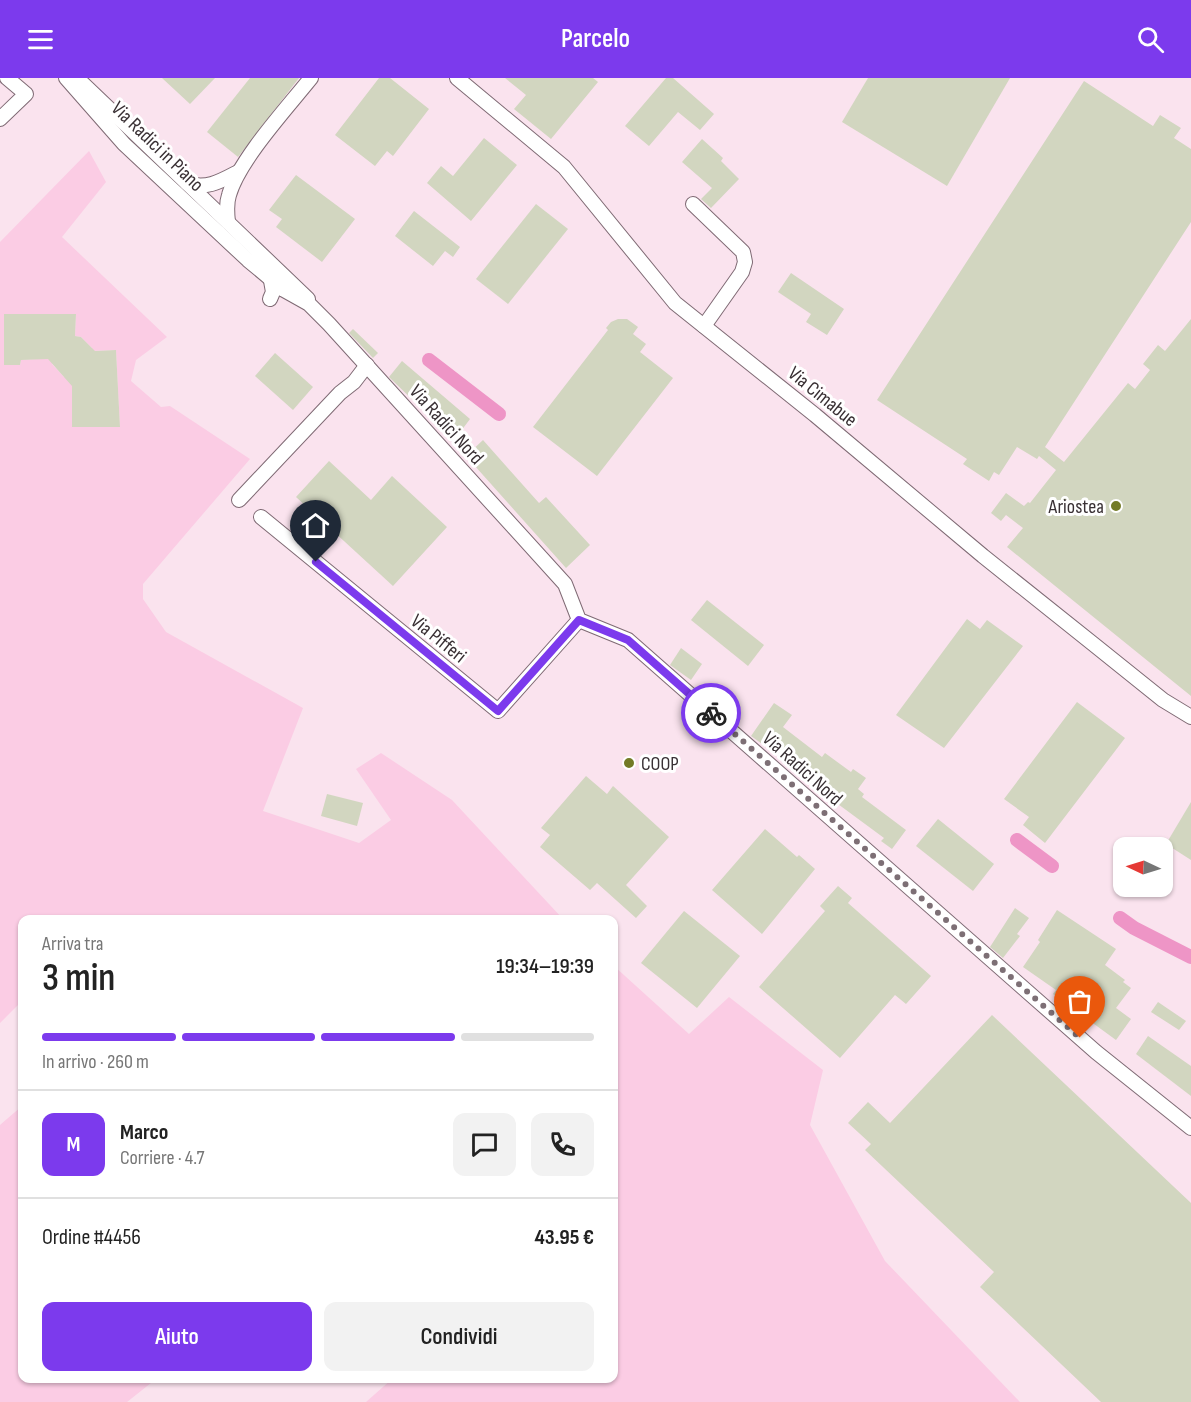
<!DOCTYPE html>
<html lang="it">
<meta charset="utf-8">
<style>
:root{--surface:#fff;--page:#f2f2f2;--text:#222;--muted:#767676;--line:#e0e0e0;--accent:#7c3aed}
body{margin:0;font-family:"Sofia Sans Condensed",sans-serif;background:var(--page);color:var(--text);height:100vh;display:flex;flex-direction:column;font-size:22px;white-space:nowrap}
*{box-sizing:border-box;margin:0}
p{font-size:20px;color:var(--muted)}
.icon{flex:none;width:33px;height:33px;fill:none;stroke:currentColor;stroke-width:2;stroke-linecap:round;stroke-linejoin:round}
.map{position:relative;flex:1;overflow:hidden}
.side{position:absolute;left:18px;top:837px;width:600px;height:468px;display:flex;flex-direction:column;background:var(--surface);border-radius:12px;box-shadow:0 2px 4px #0004}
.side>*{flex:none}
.needle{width:39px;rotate:274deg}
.tools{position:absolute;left:1113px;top:759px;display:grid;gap:12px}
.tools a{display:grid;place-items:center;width:60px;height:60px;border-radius:12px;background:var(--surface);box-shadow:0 2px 4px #0004;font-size:30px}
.pin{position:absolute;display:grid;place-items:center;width:51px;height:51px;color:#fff;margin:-62px -26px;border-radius:50% 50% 50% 0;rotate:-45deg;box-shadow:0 0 6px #0007}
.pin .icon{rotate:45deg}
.courier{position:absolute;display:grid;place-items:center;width:60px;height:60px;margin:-30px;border:4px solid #7c3aed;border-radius:50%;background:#fff;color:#222;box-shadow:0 2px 8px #0007}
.overview em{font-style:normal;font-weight:600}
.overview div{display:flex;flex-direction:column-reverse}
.overview{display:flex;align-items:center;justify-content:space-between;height:102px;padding:0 24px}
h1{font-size:39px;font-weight:600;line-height:45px}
.bar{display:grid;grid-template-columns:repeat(4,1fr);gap:9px 6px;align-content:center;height:72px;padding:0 24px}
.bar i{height:8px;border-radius:4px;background:var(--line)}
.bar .on{background:var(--accent)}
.bar p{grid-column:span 4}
.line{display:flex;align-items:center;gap:15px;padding:0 24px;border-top:2px solid var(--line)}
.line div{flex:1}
.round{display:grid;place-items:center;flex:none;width:63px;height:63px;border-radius:12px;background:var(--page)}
.action{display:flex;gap:12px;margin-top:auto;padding:12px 24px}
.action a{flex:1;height:69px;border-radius:12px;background:var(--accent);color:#fff;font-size:24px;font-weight:600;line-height:69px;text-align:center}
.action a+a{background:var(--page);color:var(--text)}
header{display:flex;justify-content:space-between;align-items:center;height:78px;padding:0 24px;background:var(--accent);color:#fff;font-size:27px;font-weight:600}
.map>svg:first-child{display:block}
</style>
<header><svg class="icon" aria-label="menu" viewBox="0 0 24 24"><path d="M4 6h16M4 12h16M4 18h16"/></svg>Parcelo<svg class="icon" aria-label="search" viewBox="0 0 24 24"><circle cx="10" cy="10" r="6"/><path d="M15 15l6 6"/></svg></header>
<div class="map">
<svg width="1191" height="1324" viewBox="0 0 1191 1324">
<rect width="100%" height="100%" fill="#fae3ee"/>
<g fill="#fbcce4" fill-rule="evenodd">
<path d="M 89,73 L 106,104 L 62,159 L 167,259 L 136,282 L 131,303 L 161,329 L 170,328 L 250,381 L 143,506 L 143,521 L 166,554 L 303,630 L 263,733 L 359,765 L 391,742 L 356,691 L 381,675 L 452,722 L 563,841 L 22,842 L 22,923 L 0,945 L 0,164 ZM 4,236 L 76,236 L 75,258 L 81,259 L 92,270 L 91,273 L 116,272 L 120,349 L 72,348 L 73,299 L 64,299 L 52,286 L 56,280 L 21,282 L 20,287 L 4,286 Z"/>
<path d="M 614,888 L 689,956 L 729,919 L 823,992 L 810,1047 L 885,1183 L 1020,1324 L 366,1324 L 392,1301 L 614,1300 Z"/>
<path d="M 22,1028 L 22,1300 L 156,1301 L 127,1324 L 0,1324 L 0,1047 Z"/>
</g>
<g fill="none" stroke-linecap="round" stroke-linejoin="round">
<g stroke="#ee95c6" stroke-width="14">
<path d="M 429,282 L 499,336"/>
<path d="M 1017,762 L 1052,788"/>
<path d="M 1120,840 L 1134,850 L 1191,879"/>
</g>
</g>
<g fill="#d2d6c0">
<path d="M 162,0 L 215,0 L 190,26 Z"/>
<path d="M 250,0 L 299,0 L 238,79 L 207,54 Z"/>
<path d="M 379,0 L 390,0 L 429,31 L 393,78 L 387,73 L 375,88 L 335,57 Z"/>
<path d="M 505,0 L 593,0 L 598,4 L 551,61 L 514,31 L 526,17 Z"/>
<path d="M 666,0 L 673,0 L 714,36 L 700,52 L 678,34 L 649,68 L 625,48 Z"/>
<path d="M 868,0 L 1010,0 L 947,108 L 842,44 Z"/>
<path d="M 1084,3 L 1153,48 L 1160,37 L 1181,50 L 1174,60 L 1191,71 L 1191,144 L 1045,369 L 1064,384 L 1128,305 L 1135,311 L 1150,292 L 1143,286 L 1158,267 L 1165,273 L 1191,241 L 1191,618 L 1007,469 L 1023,450 L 1006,437 L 1001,443 L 991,435 L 1006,415 L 1024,428 L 1028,424 L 1030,425 L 1056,392 L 1039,378 L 1037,381 L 1017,369 L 999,397 L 994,394 L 989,403 L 963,386 L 967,381 L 877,322 Z"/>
<path d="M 484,60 L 517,87 L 471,143 L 427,105 L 441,88 L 453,98 Z"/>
<path d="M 702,61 L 723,80 L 721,83 L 739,101 L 711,130 L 701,121 L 712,110 L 682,84 Z"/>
<path d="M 296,97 L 355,141 L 322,184 L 276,149 L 282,141 L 269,132 Z"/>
<path d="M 536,126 L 568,151 L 508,226 L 476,201 Z"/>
<path d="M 414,133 L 460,169 L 453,179 L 445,173 L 433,188 L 395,158 Z"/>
<path d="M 791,195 L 844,231 L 827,257 L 806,244 L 811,236 L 778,214 Z"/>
<path d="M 4,236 L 76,236 L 75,258 L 81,259 L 95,273 L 116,272 L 120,349 L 72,349 L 72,308 L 48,281 L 21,282 L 20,287 L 4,287 Z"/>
<path d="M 618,241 L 627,241 L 638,249 L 633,256 L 646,266 L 640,274 L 673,300 L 597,398 L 533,349 L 608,252 L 606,250 L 611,244 Z"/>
<path d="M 353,251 L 378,275 L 373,280 L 349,255 Z"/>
<path d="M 275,275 L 313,309 L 293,332 L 255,298 Z"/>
<path d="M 402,283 L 470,341 L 461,353 L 428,324 L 422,331 L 389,299 Z"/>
<path d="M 483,362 L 539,425 L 546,419 L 590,467 L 566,490 L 466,378 Z"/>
<path d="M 329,383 L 371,422 L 392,398 L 447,449 L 393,508 L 296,419 Z"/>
<path d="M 707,522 L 764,567 L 748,588 L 691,542 Z"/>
<path d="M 967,541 L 980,551 L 987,542 L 1023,568 L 944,670 L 896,637 Z"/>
<path d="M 681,570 L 702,586 L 691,602 L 670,587 Z"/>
<path d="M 1077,624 L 1125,660 L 1045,765 L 1023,747 L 1029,739 L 1004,721 Z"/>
<path d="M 774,625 L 792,637 L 783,649 L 822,679 L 825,675 L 851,694 L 853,691 L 866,700 L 858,711 L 864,716 L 862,719 L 906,752 L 892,771 L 881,763 L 884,760 L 800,698 L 802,694 L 751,658 Z"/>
<path d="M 586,698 L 607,716 L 613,708 L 669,759 L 626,807 L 647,828 L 636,840 L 597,805 L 590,812 L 540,769 L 550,757 L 541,750 Z"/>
<path d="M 327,716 L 363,725 L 357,748 L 321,738 Z"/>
<path d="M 1191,724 L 1191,782 L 1166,766 Z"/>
<path d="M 938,741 L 994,786 L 973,813 L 916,768 Z"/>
<path d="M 765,751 L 797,779 L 799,777 L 815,791 L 762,856 L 712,812 Z"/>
<path d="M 838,808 L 852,820 L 848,825 L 931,898 L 906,926 L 895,917 L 840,980 L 759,909 L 825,833 L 820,828 Z"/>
<path d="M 1015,830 L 1029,840 L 1017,856 L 1020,858 L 1003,880 L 990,869 Z"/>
<path d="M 1057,832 L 1116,871 L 1105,887 L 1125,902 L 1123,904 L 1131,910 L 1116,930 L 1131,941 L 1116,962 L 1053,916 L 1056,912 L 1023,889 L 1040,864 L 1038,862 Z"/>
<path d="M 684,833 L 740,878 L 697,930 L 641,885 Z"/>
<path d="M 1158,924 L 1186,943 L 1179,952 L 1151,934 Z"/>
<path d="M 992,937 L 1191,1125 L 1191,1324 L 1101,1324 L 980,1209 L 994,1194 L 865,1072 L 871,1066 L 848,1045 L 868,1024 L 890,1045 Z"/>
<path d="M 1148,958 L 1191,988 L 1191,1018 L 1136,976 Z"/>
</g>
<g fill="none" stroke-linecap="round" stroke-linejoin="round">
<defs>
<g id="minor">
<path d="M 66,0 L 124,66 L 248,182 L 284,212 L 309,226 L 329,246 L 565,506 L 579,542 L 628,562 L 1096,974 L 1191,1050"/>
<path d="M 77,0 L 308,221"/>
<path d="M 457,0 L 564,89 L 675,225 L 815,337 L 983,478 L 1092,565 L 1163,622 L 1191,639"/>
<path d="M 0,41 L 26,16 L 7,0"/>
<path d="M 187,105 C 206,112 221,103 238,94"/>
<path d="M 693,126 L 743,174 L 745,184 L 742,194 L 704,248"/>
<path d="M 228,144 C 227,135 226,126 229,117 C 239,82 287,30 311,0"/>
<path d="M 270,221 L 273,214 L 270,197"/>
<path d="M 239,422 L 340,315 L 354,304 L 367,287"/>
<path d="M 261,439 L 498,633 L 579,542"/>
</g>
</defs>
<use href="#minor" stroke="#7f6a74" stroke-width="16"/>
<use href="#minor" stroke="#fff" stroke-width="14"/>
</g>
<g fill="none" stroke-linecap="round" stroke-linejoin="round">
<path stroke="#7d6f75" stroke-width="6" stroke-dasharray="0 10.8" d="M 711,635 L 1080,960"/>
<path stroke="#7c3aed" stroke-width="8" d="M 316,484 L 498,633 L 579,542 L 628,562 L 711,635"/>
</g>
<g fill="#737b26" stroke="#fff" stroke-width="2">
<circle cx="1116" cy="428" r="6"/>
<circle cx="629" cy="685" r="6"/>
</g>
<g text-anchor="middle" stroke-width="6" stroke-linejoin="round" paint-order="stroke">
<g font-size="20" fill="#393034" stroke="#fff">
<text transform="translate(158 68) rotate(44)" y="7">Via Radici in Piano</text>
<text transform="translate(823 318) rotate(39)" y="7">Via Cimabue</text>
<text transform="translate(447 346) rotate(48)" y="7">Via Radici Nord</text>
<text transform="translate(439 560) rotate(39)" y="7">Via Pifferi</text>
<text transform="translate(803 690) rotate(42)" y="7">Via Radici Nord</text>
</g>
<g font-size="20" fill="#393034" stroke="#fff" text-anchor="end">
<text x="1104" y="435">Ariostea</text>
<text x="641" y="692" text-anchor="start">COOP</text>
</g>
</g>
</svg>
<div class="tools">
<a><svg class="needle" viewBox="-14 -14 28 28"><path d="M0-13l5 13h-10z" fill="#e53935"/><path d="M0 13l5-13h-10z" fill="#767676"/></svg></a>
</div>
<div class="pin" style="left:1080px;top:960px;background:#ea580c"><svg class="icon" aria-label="bag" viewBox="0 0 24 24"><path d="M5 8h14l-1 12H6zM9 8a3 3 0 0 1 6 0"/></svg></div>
<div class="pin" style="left:316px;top:484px;background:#1f2937"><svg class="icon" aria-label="home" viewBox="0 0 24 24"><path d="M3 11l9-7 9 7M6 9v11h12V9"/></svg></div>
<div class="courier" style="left:711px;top:635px"><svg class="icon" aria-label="bike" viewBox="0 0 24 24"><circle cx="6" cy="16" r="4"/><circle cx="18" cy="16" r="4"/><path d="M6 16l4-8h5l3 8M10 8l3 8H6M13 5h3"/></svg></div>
<section class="side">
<div class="overview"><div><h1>3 min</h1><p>Arriva tra</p></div><em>19:34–19:39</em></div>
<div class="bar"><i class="on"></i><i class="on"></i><i class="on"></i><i></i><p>In arrivo · 260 m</p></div>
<div class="line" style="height:108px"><b class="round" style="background:var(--accent);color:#fff">M</b><div><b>Marco</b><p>Corriere · 4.7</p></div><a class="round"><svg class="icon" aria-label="chat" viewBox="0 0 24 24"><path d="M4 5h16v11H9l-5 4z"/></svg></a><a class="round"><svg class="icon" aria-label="phone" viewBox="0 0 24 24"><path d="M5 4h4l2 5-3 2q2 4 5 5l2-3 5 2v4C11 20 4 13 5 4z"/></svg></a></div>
<div class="line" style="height:78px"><div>Ordine #4456</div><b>43.95 €</b></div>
<div class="action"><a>Aiuto</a><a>Condividi</a></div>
</section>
</div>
